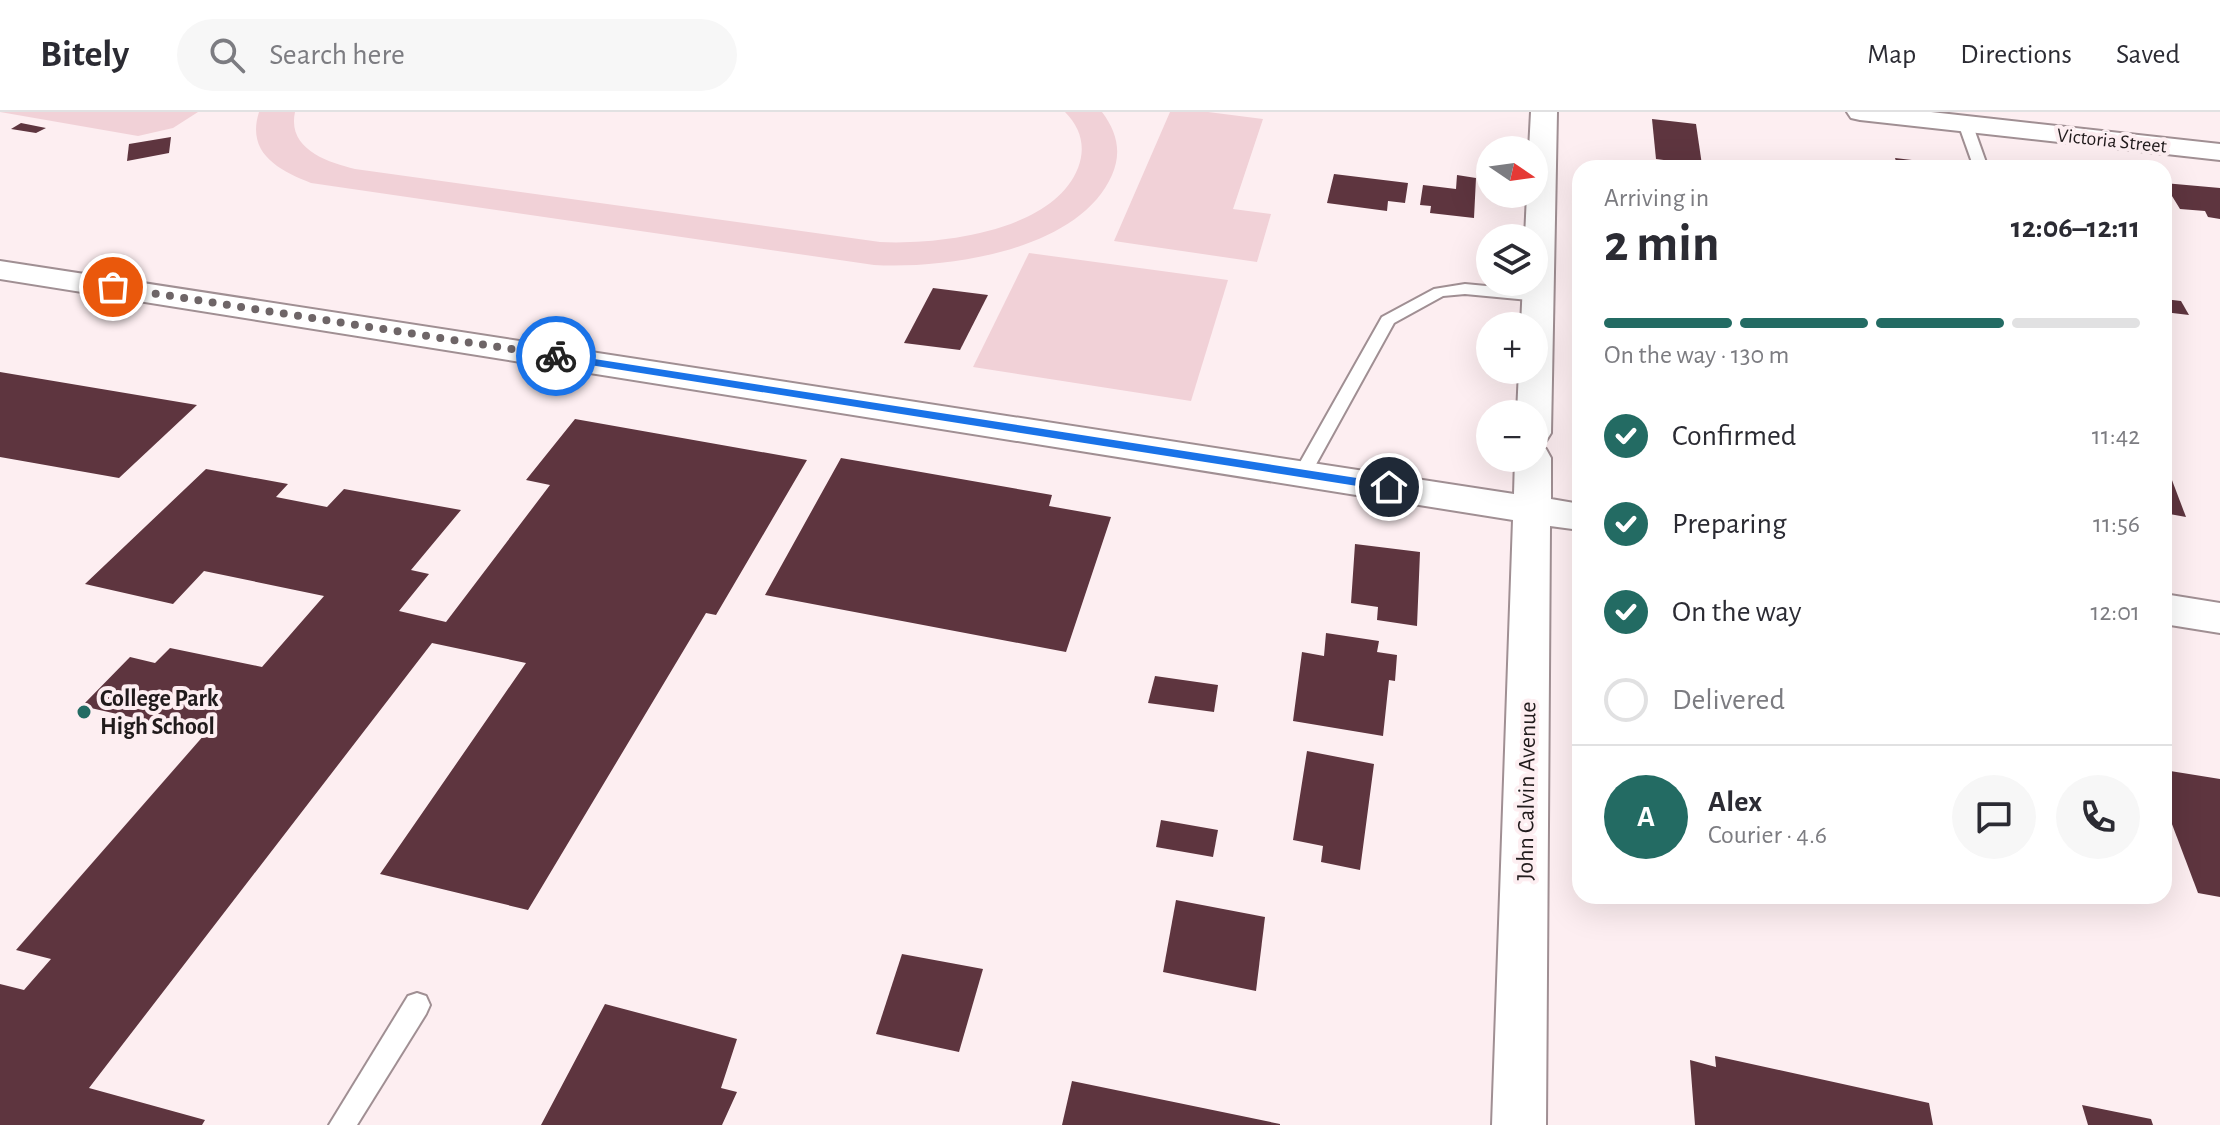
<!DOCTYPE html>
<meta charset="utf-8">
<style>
:root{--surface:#fff;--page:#f7f7f7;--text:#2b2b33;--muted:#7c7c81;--line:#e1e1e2;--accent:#236b63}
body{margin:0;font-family:"Alegreya Sans",sans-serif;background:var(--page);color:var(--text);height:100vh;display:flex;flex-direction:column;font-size:30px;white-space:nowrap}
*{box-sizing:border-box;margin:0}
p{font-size:26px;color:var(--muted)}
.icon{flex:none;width:44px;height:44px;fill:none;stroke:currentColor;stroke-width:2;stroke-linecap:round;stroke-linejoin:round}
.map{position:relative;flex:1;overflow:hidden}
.sheet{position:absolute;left:1572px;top:48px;width:600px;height:744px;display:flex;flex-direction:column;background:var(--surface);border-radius:24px;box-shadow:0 8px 32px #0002}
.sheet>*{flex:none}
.needle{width:52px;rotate:103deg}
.controls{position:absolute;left:1476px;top:24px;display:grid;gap:16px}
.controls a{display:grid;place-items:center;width:72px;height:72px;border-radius:50%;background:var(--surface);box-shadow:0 8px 32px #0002;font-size:40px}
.pin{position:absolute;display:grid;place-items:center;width:68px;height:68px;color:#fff;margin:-34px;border:4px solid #fff;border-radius:50%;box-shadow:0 2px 8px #0007}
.courier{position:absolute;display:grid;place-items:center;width:80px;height:80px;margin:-40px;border:6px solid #1a73e8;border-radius:50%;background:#fff;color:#222;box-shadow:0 2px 10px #0007}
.overview em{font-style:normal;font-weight:700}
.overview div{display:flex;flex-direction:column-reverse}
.overview{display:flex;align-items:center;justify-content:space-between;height:136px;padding:0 32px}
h1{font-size:52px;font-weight:700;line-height:60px}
.bar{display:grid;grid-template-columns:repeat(4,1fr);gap:12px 8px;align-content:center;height:96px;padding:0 32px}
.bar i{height:10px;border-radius:6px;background:var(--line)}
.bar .current{background:var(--accent)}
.bar p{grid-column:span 4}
.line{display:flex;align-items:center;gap:20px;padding:0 32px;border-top:2px solid var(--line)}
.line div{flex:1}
.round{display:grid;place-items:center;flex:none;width:84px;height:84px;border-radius:42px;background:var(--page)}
ol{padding:0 32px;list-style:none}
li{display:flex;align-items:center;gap:24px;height:88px}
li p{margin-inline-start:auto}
li .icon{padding:8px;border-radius:50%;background:var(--accent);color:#fff;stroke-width:4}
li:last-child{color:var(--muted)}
li i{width:44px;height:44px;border:4px solid var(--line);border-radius:50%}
header{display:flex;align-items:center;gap:48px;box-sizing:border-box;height:112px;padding:0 40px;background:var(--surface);border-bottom:2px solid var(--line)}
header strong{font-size:38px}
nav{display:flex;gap:44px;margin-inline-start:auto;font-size:28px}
.search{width:560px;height:72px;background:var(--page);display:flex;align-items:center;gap:20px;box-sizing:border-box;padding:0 28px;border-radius:44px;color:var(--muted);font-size:30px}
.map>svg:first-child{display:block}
</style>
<header>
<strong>Bitely</strong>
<div class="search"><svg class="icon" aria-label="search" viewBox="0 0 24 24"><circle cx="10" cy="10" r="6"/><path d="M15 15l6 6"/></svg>Search here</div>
<nav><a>Map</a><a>Directions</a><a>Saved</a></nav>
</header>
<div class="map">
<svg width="2220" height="1013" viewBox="0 0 2220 1013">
<rect width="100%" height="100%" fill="#fdeef1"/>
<g fill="#f1d1d7">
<path d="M 0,0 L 198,0 L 173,16 L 138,24 Z"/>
<path d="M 259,0 L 295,0 C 287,37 327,50 355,57 L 880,130 C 938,133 1053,120 1078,56 C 1086,35 1081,16 1065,0 L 1102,0 C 1117,20 1122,40 1112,63 C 1079,139 946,157 874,153 L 311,71 C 278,58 246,41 259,0 Z"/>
<path d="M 1170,0 L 1208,0 L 1263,7 L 1233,97 L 1271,102 L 1257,150 L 1114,129 Z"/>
<path d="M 1029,141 L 1228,168 L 1191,289 L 973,255 Z"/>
</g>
<g fill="#5e353f">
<path d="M 1652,7 L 1696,12 L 1702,53 L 1656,47 Z"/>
<path d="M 21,11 L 46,16 L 36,21 L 11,17 Z"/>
<path d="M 171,25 L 169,41 L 127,49 L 129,32 Z"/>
<path d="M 1895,46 L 1954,53 L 1956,56 L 1898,56 Z"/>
<path d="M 1334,62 L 1408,71 L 1405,91 L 1388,89 L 1387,99 L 1327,91 Z"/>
<path d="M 1457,63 L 1476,66 L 1474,106 L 1430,101 L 1431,94 L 1420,93 L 1423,73 L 1456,77 Z"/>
<path d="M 2164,71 L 2220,76 L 2220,107 L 2208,105 L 2205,99 L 2180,97 Z"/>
<path d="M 933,176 L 988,183 L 960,238 L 904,231 Z"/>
<path d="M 2164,187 L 2181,189 L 2189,203 L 2164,200 Z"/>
<path d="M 0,260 L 197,293 L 119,366 L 0,345 Z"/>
<path d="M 575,307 L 807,348 L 716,503 L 706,501 L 528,798 L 380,762 L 526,551 L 432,531 L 89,976 L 205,1008 L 202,1013 L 0,1013 L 0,872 L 24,878 L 51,847 L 16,838 L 205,622 L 82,594 L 130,545 L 155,551 L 170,536 L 262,555 L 324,484 L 204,459 L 173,492 L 85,472 L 206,357 L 288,372 L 276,385 L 327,395 L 344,377 L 461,398 L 411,458 L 429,462 L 399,499 L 446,510 L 550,373 L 526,368 Z"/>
<path d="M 841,346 L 1052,383 L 1049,394 L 1111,405 L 1066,540 L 765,483 Z"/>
<path d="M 2164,355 L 2167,355 L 2186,405 L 2164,401 Z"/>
<path d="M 1355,432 L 1420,440 L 1417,514 L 1377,508 L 1378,495 L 1351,491 Z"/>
<path d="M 1326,521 L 1379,529 L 1377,540 L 1397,543 L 1395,569 L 1389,568 L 1383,624 L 1293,609 L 1302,540 L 1324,544 Z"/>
<path d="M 1155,564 L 1218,573 L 1214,600 L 1148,591 Z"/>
<path d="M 1307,639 L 1374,652 L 1360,758 L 1321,750 L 1323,734 L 1293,728 Z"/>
<path d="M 2164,658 L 2220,667 L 2220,785 L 2198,781 L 2164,691 Z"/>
<path d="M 1161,708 L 1218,718 L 1213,745 L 1156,735 Z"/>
<path d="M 1176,788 L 1265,805 L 1256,879 L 1163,860 Z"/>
<path d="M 902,842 L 983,857 L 959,940 L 876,922 Z"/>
<path d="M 605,892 L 737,927 L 721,976 L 737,980 L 722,1013 L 541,1013 Z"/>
<path d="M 1715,944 L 1929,991 L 1933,1013 L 1695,1013 L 1690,948 L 1716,955 Z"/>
<path d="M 1072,969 L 1280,1012 L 1280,1013 L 1062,1013 Z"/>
<path d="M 2082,993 L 2151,1007 L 2153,1013 L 2088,1013 Z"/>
</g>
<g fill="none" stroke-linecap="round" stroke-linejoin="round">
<defs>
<g id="service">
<path d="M 1965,7 L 1972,11 L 1988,56 L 1974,56 L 1958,11 Z"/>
<path d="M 1465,172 L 1538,179 L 1546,184 L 1538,189 L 1465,182 L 1443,184 L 1394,211 L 1309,365 L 1297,365 L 1294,361 L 1382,205 L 1434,177 Z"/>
<path d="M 417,881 L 426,884 L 430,893 L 426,902 L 357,1013 L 329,1013 L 408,884 Z"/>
</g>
<g id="minor">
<path d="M 1531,0 L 1557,0 L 1551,321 L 1546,329 L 1534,333 L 1534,302 L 1517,302 L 1519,258 L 1534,258 L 1534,214 L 1521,214 L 1523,170 L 1534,170 L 1534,126 L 1525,126 L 1527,82 L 1534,82 L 1534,38 L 1529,38 Z"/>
<path d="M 1847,0 L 1931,0 L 2220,32 L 2220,48 L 1860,8 L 1851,6 Z"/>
<path d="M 0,149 L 1514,382 L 1515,346 L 1534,346 L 1534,334 L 1546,337 L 1551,346 L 1551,387 L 1580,392 L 1580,418 L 1550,414 L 1546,1013 L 1492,1013 L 1513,408 L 0,167 Z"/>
<path d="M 2164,482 L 2220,491 L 2220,521 L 2164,512 Z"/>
</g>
</defs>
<use href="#service" stroke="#a08f93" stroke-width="4"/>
<use href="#minor" stroke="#a08f93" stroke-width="4"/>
<use href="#service" fill="#fff" fill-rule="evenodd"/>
<use href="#minor" fill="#fff" fill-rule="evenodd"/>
</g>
<path fill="#1a73e8" d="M 556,241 L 1389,371 L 1395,375 L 1389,379 L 552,247 L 552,242 Z"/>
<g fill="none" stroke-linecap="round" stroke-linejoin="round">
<path stroke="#6e6567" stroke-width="8" stroke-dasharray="0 14.4" d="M 113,175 L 556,244"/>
</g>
<circle fill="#236b63" stroke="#fdeef1" stroke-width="3" cx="84" cy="600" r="8"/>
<g text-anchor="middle" stroke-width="8" stroke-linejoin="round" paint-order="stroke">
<g font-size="20" fill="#211b1c" stroke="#fdeef1">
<text transform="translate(2112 28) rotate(6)" y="7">Victoria Street</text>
</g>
<g font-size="24" font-weight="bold" fill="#211b1c" stroke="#fdeef1" text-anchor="start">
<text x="100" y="594">College Park<tspan x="100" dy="28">High School</tspan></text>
</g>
<g font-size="24" fill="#211b1c" stroke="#fdeef1">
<text transform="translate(1526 679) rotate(-89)" y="8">John Calvin Avenue</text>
</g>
</g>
</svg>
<div class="controls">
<a><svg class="needle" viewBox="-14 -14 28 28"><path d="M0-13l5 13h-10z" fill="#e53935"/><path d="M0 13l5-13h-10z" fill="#7c7c81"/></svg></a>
<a><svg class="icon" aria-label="layers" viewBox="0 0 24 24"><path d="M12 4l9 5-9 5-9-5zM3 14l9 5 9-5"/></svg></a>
<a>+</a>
<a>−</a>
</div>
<div class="pin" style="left:113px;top:175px;background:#ea580c"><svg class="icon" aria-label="bag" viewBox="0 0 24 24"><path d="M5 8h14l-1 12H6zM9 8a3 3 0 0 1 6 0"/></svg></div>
<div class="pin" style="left:1389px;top:375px;background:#1f2937"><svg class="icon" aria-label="home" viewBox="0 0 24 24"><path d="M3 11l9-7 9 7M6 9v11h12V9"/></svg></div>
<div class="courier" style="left:556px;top:244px"><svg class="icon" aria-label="bike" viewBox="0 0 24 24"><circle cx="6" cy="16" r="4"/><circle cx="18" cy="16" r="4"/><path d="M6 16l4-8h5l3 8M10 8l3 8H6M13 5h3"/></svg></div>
<section class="sheet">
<div class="overview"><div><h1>2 min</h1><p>Arriving in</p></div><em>12:06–12:11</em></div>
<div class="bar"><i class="current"></i><i class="current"></i><i class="current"></i><i></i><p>On the way · 130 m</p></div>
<ol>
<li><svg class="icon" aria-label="check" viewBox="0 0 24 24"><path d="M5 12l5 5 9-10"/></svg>Confirmed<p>11:42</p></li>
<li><svg class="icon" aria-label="check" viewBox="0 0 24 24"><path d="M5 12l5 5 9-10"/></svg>Preparing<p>11:56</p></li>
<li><svg class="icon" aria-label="check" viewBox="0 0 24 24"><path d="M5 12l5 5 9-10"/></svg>On the way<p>12:01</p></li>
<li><i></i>Delivered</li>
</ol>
<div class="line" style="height:144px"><b class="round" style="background:var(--accent);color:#fff">A</b><div><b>Alex</b><p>Courier · 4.6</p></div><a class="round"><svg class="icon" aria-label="chat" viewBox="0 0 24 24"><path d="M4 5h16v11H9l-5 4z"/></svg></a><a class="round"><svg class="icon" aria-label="phone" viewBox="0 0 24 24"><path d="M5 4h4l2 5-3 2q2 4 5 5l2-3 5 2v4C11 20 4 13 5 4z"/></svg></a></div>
</section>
</div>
